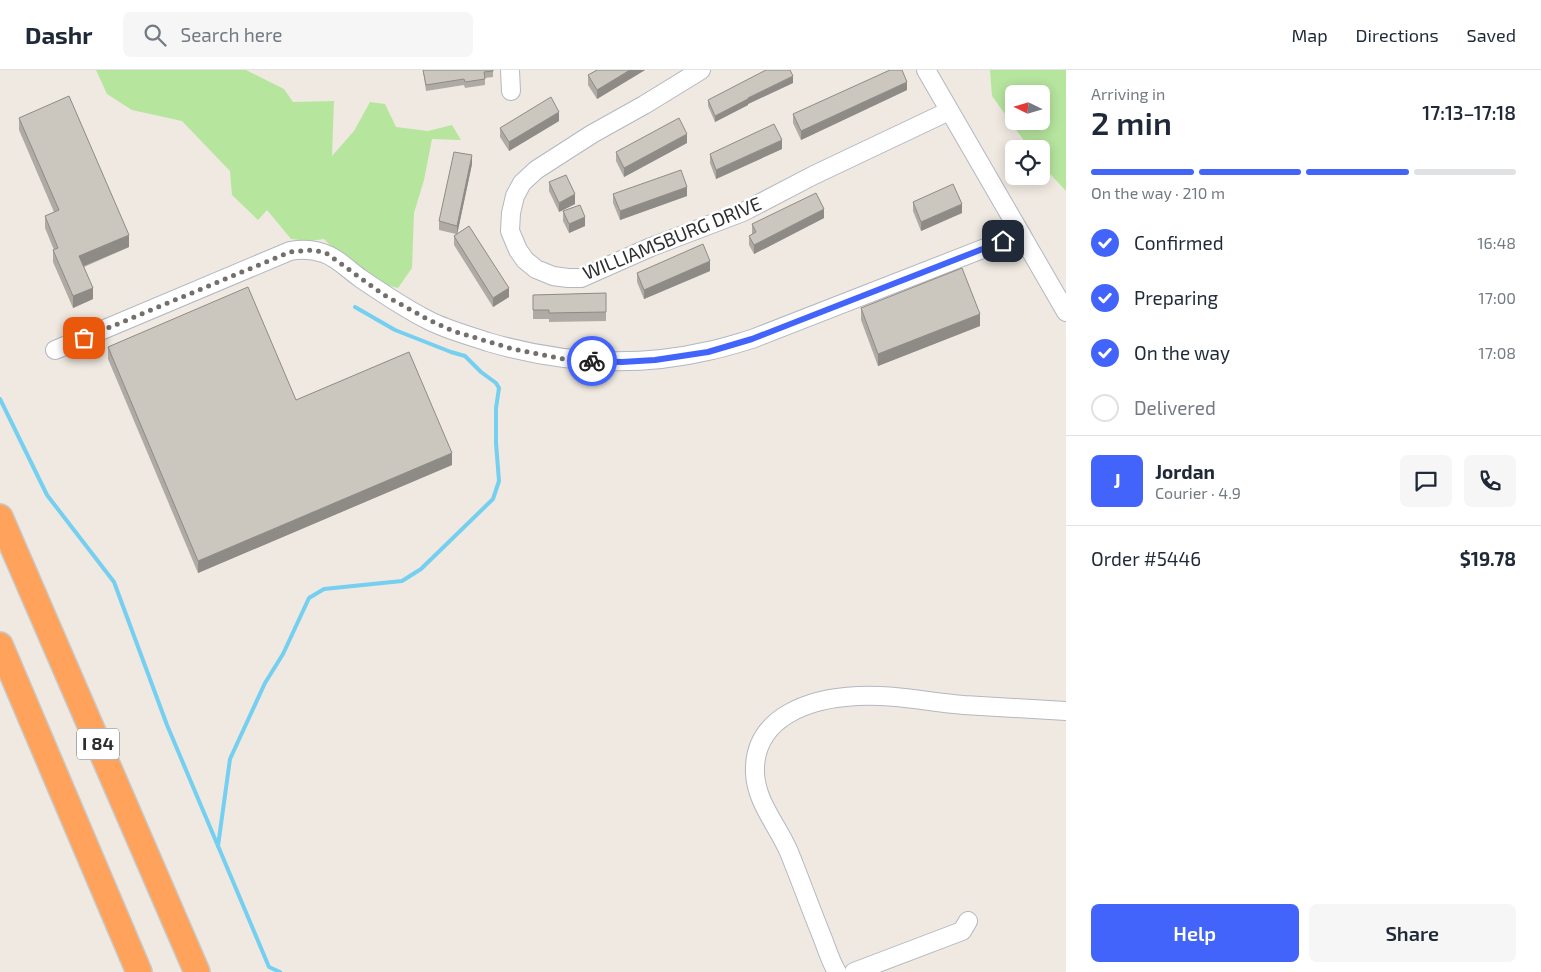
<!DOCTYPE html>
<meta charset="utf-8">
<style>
:root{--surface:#fff;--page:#f6f6f7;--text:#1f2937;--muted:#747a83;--line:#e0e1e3;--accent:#4264fb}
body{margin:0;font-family:"Exo 2",sans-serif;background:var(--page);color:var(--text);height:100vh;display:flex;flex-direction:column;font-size:19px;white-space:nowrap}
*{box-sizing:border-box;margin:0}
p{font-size:16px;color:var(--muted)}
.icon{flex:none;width:28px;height:28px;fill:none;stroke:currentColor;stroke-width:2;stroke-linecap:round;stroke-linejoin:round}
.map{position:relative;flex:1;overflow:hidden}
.details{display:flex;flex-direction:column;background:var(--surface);width:475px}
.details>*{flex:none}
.needle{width:32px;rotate:275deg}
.tools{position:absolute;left:1005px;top:15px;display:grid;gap:10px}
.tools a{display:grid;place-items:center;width:45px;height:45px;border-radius:8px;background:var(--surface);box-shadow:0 2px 12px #0003;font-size:25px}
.pin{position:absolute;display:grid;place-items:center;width:42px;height:42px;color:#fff;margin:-21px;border-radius:10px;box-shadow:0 2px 8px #0006}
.courier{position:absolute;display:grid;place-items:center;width:50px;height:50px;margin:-25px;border:4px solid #4264fb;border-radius:50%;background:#fff;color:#222;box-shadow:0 1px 6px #0007}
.head em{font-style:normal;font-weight:600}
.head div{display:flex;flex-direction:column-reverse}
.head{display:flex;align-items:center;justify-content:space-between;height:85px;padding:0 25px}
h1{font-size:32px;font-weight:600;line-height:38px}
.bar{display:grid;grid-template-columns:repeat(4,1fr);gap:8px 5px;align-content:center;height:60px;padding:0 25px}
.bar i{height:6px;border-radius:4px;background:var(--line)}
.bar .selected{background:var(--accent)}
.bar p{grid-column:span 4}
.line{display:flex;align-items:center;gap:12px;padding:0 25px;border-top:1px solid var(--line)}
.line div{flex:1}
.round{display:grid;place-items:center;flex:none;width:52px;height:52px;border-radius:8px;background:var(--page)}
ol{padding:0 25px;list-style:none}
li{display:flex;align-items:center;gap:15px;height:55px}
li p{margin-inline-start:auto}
li .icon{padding:5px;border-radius:50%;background:var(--accent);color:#fff;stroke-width:4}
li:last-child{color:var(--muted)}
li i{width:28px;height:28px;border:2px solid var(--line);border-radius:50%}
.cta{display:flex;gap:10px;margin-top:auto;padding:10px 25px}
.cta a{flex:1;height:58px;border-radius:8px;background:var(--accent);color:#fff;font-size:20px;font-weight:600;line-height:58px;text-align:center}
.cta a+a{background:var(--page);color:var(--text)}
header{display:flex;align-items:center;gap:30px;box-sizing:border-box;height:70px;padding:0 25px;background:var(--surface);border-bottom:1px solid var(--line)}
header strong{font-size:24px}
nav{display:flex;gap:28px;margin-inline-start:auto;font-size:18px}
.search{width:350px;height:45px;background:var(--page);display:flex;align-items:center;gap:12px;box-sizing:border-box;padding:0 18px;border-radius:8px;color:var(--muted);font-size:19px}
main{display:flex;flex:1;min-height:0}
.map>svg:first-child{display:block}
</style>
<header>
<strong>Dashr</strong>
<div class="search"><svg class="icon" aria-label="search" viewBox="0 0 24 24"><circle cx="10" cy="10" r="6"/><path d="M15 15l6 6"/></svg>Search here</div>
<nav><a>Map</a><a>Directions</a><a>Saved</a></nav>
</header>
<main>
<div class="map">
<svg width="1066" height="902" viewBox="0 0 1066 902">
<rect width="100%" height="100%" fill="#efe9e1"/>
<g fill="#b6e59e" fill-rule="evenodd">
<path d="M 96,0 L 246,0 L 284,19 L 293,32 L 334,31 L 332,86 L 354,61 L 370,32 L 385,34 L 396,57 L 428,61 L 452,55 L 461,70 L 432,69 L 424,110 L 414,143 L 412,198 L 398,218 L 382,214 L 341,186 L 324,169 L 310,171 L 291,169 L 267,140 L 258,150 L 232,125 L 230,101 L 182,51 L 132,40 L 107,24 Z"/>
<path d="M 990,0 L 1066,0 L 1066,121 L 1041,94 L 1041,79 L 1030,79 L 992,26 ZM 1014,24 L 1041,24 L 1041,51 L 1014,51 Z"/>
</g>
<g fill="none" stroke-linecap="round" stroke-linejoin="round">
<g stroke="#75cff0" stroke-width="4">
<path d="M 0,329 L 47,425 L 114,512 L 167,655 L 269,897 L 280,902"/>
<path d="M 218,776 L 230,689 L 265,613 L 283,584 L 309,528 L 324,519 L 402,511 L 421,499 L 493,429 L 499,411 L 496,373 L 496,338 L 499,318 L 496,313 L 481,302 L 465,286 L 451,282 L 395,260 L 355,237"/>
</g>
<defs>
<g id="minor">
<path d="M 510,0 L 511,21"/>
<path d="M 701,0 L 644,35 L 592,64 L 536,100 L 522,113 L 515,126 L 511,143 L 510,161 L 518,180 L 525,190 L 536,199 L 553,206 L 568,208 L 581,208 L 651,177 L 743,142 L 814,105 L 949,41"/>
<path d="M 926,0 L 1066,242"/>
<path d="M 55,280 L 290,181 C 301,179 312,179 323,183 C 336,187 349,200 360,208 C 382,223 404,238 428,250 C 447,260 468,265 488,272 C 560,293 635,298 708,281 C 723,278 738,273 752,269 L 1021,164"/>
<path d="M 837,902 C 830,891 826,876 821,864 C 810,837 800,809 789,782 C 778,756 756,732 755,703 C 753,646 811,628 858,626 C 893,624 928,632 964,635 C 998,637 1032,639 1066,641"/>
<path d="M 854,902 L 962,861 L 968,851"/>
</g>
<g id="highway">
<path d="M 0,447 L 197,902"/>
<path d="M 0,575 L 139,902"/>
</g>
</defs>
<use href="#minor" stroke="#b4b7c1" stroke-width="20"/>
<use href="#highway" stroke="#c9c9c9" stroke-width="28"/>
<use href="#minor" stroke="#fff" stroke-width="18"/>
<use href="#highway" stroke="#ffa35c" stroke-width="25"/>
</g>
<g fill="#afaba4">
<path d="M 423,0 L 493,0 L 493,7 L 485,8 L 485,15 L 465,18 L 464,15 L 426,21 Z"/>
<path d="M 597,0 L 645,0 L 597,29 L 588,15 L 588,5 Z"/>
<path d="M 793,13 L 748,34 L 748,35 L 715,52 L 708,36 L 708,30 Z"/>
<path d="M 907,20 L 801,70 L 793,53 L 793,44 Z"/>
<path d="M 19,48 L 129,177 L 84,197 L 93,229 L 73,238 L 53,192 L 53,180 L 54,180 L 45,158 L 45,146 L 54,142 L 19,60 Z"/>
<path d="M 559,51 L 509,81 L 500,67 L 500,58 Z"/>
<path d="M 687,73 L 624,107 L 616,91 L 616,82 Z"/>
<path d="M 782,79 L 716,109 L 710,93 L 710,84 Z"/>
<path d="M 472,94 L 457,164 L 509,227 L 493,237 L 454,175 L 454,166 L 456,164 L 439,160 L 439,151 Z"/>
<path d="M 549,112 L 575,134 L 559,142 L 549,121 Z"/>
<path d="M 613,124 L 687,126 L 620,150 L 613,133 Z"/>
<path d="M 913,132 L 962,143 L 921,161 L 913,141 Z"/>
<path d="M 563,141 L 585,156 L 569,163 L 563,151 Z"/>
<path d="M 824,148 L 754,184 L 749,175 L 749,166 L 752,164 L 752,154 Z"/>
<path d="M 710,201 L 644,229 L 637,212 L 637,203 Z"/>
<path d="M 606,223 L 606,251 L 549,252 L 549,249 L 533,249 L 533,225 Z"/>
<path d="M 861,238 L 980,256 L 878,296 L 861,250 Z"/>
<path d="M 108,277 L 296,330 L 452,395 L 198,503 L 108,289 Z"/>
</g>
<g fill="#8e8b86">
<path d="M 630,0 L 645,0 L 597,29 L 597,20 Z"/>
<path d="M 793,6 L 793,13 L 748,34 L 748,35 L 715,52 L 715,46 L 748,28 Z"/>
<path d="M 907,12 L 907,20 L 801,70 L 801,61 Z"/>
<path d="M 559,42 L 559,51 L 509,81 L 509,72 Z"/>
<path d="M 687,64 L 687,73 L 624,107 L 624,98 Z"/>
<path d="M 782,70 L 782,79 L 716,109 L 716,100 Z"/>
<path d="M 472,85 L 472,94 L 457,165 L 457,156 Z"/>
<path d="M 687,117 L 687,126 L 620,150 L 620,141 Z"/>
<path d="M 575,124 L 575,134 L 559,142 L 559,133 Z"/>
<path d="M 962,134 L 962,143 L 921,161 L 921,152 Z"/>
<path d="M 824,139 L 824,148 L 754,184 L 754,175 Z"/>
<path d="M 585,147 L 585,156 L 569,163 L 569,154 Z"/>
<path d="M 129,165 L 129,177 L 79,198 L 79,186 Z"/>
<path d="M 710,191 L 710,201 L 644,229 L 644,220 Z"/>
<path d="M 93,218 L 93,229 L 73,238 L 73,226 Z"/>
<path d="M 509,218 L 509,227 L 493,237 L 493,228 Z"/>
<path d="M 980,244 L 980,256 L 878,296 L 878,284 Z"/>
<path d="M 452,383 L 452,395 L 198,503 L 198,491 Z"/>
</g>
<g fill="#cbc7bf" stroke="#8e8b86">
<path d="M 423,0 L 493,0 L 493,1 L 484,2 L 485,9 L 465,12 L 464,9 L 426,15 Z"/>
<path d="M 597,0 L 630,0 L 597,20 L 588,5 Z"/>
<path d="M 766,0 L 790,0 L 793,6 L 748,28 L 748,29 L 715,46 L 708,30 Z"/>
<path d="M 890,0 L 902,0 L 907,12 L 801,61 L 793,44 Z"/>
<path d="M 69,26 L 129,165 L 79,186 L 93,218 L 73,226 L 53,180 L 58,178 L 45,146 L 59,140 L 19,48 Z"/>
<path d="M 551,27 L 559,42 L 509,72 L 500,58 Z"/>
<path d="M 679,48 L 687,64 L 624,98 L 616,82 Z"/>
<path d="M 774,54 L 782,70 L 716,100 L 710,84 Z"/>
<path d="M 454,82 L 472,85 L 457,156 L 439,151 Z"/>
<path d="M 681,100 L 687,117 L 620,141 L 613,124 Z"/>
<path d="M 566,105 L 575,124 L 559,133 L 549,112 Z"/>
<path d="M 953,114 L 962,134 L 921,152 L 913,132 Z"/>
<path d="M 816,123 L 824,139 L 754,175 L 749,166 L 756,162 L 752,154 Z"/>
<path d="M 580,135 L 585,147 L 569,154 L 563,141 Z"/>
<path d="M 469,156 L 509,218 L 493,228 L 454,166 Z"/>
<path d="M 703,174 L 710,191 L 644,220 L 637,203 Z"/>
<path d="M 962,198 L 980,244 L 878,284 L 861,238 Z"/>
<path d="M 248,217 L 296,330 L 409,282 L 452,383 L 198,491 L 108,277 Z"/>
<path d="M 606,223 L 606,242 L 549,243 L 549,240 L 533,240 L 533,225 Z"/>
</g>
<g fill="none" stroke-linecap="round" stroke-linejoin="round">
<path stroke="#726f6d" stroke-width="5" stroke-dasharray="0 9" d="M 84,268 L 290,182 L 313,180 L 326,183 L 384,225 L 429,250 L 453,261 L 513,279 L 564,289 L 592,291"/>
<path stroke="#4264fb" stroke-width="6" d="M 592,291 L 622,292 L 655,290 L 708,282 L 752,269 L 1003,171"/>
</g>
<g text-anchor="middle" stroke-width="5" stroke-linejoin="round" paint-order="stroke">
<rect fill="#fff" stroke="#6d6d6d" stroke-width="1" x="77" y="658.5" width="42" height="31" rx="4"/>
<g font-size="18" font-weight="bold" fill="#2e2e2e">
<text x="98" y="680">I 84</text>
</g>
<g font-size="19" fill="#2e2e2e" stroke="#fff">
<text transform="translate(672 168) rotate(-22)" y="7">WILLIAMSBURG DRIVE</text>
</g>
</g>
</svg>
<div class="tools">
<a><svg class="needle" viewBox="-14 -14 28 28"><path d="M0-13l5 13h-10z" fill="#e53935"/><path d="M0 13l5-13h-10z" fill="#747a83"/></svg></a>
<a><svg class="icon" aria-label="locate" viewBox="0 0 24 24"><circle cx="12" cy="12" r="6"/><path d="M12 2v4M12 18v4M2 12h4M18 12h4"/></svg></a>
</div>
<div class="pin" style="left:84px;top:268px;background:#ea580c"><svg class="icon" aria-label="bag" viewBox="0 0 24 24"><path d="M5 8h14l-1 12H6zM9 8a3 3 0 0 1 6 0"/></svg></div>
<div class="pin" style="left:1003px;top:171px;background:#1f2937"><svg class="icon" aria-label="home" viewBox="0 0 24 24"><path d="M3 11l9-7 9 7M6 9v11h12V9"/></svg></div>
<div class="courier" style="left:592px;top:291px"><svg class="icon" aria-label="bike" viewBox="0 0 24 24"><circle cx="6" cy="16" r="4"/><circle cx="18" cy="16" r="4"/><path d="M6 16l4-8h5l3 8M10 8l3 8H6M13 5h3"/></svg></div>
</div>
<section class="details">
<div class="head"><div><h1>2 min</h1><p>Arriving in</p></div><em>17:13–17:18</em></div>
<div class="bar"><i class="selected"></i><i class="selected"></i><i class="selected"></i><i></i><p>On the way · 210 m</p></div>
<ol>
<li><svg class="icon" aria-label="check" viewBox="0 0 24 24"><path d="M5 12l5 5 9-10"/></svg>Confirmed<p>16:48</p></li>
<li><svg class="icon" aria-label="check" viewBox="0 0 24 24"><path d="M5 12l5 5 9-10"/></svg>Preparing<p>17:00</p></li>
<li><svg class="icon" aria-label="check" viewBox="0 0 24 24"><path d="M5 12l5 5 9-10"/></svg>On the way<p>17:08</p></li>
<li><i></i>Delivered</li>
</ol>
<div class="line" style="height:90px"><b class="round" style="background:var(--accent);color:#fff">J</b><div><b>Jordan</b><p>Courier · 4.9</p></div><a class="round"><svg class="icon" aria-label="chat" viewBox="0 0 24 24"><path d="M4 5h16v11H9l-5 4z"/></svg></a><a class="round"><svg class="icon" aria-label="phone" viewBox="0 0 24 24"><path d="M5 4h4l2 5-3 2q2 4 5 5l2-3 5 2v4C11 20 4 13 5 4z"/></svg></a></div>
<div class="line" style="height:65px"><div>Order #5446</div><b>$19.78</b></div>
<div class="cta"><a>Help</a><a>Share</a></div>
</section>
</main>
